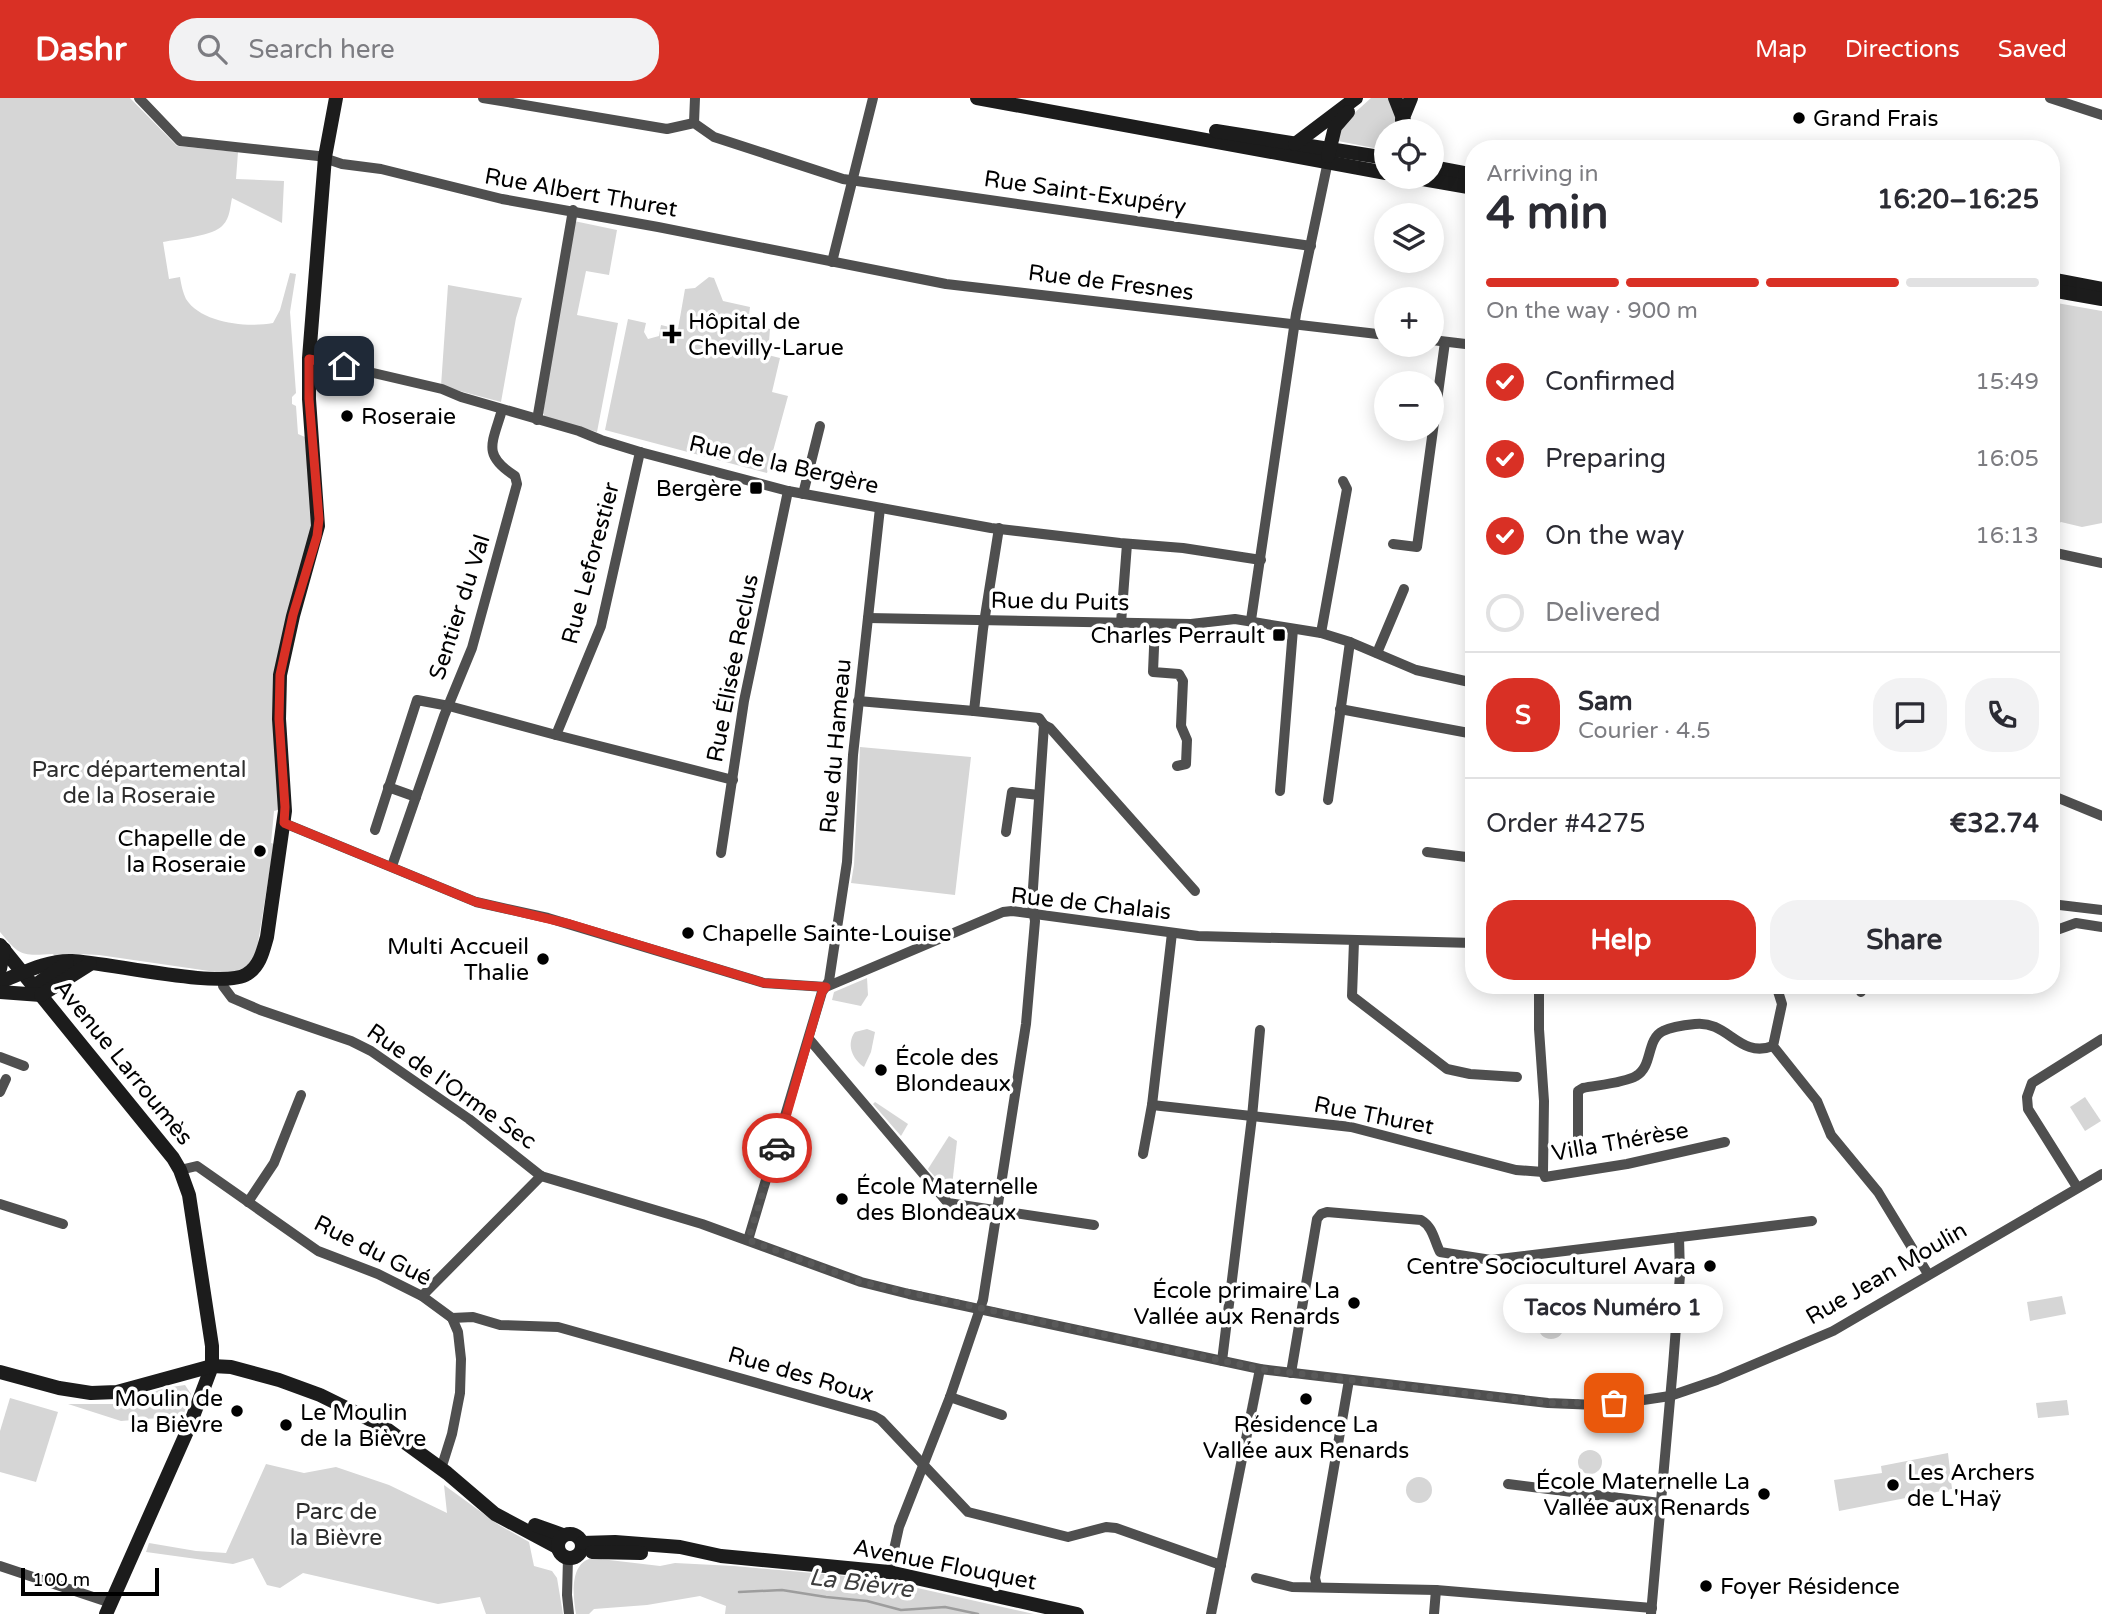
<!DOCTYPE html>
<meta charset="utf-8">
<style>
:root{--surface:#fff;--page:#f2f2f3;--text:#2b2b33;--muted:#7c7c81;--line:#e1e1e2;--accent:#d93025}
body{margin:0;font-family:"Varela Round",sans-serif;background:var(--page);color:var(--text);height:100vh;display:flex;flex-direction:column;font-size:26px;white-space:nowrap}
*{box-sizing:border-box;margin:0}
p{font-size:23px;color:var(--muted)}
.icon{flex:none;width:38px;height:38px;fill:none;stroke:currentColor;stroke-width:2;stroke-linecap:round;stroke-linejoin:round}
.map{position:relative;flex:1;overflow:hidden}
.side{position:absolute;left:1465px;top:42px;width:595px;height:854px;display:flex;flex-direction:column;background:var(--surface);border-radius:28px;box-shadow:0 4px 18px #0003}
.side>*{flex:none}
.buttons{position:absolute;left:1374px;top:21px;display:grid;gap:14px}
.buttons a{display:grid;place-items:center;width:70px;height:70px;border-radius:50%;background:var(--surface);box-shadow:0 4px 18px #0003;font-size:35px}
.scale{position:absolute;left:21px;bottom:18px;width:138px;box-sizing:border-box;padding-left:7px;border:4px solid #000;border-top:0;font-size:19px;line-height:24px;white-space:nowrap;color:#000;-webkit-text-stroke:5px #fff;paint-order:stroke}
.pin{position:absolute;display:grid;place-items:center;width:60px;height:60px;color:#fff;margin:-30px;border-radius:14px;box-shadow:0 4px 10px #0006}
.courier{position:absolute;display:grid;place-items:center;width:70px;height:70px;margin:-35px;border:5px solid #d93025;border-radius:50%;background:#fff;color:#222;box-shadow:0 2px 9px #0007}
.bubble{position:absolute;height:49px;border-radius:24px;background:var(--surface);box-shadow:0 4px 18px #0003;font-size:23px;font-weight:700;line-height:49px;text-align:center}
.overview em{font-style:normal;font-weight:700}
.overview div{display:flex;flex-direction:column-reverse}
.overview{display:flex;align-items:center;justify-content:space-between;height:119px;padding:0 21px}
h1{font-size:46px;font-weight:700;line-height:52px}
.bar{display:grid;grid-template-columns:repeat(4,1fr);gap:10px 7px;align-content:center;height:84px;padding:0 21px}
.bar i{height:9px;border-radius:5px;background:var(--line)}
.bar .selected{background:var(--accent)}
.bar p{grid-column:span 4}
.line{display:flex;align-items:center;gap:18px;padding:0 21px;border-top:2px solid var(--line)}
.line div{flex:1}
.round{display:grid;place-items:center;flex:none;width:74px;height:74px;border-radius:28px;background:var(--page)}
ol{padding:0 21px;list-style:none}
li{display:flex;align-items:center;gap:21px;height:77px}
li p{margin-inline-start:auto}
li .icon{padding:7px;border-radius:50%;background:var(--accent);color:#fff;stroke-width:4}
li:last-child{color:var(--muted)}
li i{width:38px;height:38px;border:4px solid var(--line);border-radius:50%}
.primary-button{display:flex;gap:14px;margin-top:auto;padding:14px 21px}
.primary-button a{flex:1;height:80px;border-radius:28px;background:var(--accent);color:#fff;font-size:28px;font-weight:700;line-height:80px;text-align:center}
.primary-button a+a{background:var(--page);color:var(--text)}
header{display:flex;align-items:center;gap:42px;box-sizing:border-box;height:98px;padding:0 35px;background:var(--accent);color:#fff}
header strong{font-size:33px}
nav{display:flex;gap:38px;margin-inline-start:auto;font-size:24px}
.search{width:490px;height:63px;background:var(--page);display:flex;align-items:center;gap:18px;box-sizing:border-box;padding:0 24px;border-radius:28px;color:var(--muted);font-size:26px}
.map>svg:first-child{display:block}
</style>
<header>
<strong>Dashr</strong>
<div class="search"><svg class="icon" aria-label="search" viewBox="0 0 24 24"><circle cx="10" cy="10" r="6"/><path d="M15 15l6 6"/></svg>Search here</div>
<nav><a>Map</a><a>Directions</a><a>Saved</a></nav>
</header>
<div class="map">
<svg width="2102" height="1516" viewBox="0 0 2102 1516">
<rect width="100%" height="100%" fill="#fff"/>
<g fill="#d6d6d6">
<path d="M 0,0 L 130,0 L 177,48 L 238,54 L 236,81 L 284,83 L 282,125 L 232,100 C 230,109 230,120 223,127 C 214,138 178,141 163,144 L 169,181 L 180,179 C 181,186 183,195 186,201 C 201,225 247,230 273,225 L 280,212 L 290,175 L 296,176 L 290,214 L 296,295 L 292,299 L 292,306 L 296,308 L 298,336 L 305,339 L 313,424 L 274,580 L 273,624 L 279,693 L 278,712 L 274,713 L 271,745 L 274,746 L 256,857 L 243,872 L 223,875 L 99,857 L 80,856 L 55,859 L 53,856 C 21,858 20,858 0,834 Z"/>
<path d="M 1371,0 L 1388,0 C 1397,10 1398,21 1393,33 L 1386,33 L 1386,50 L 1384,52 L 1338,43 L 1340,28 Z"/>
<path d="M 574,123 L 617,132 L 609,177 L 586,173 L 577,217 L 618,225 L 597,334 L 545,319 L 543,315 Z"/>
<path d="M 709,179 L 714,180 L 723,203 L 750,209 L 748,225 L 770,231 L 768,257 L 780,260 L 772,294 L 788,298 L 767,375 L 605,332 L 628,221 L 646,225 L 644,234 L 648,241 L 659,238 L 661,227 L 678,231 L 685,191 L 695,190 Z"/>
<path d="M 448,187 L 522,200 L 516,220 L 501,304 L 441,288 Z"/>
<path d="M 2051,204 L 2102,213 L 2102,425 L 2082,429 L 2061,424 L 2051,430 Z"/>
<path d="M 860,649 L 971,659 L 955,797 L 851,785 L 854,767 Z"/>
<path d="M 867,880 L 868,897 L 861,908 L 832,902 L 834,894 Z"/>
<path d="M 867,931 L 875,934 L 871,954 L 864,969 C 852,961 846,946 855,934 Z"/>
<path d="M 2085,999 L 2101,1023 L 2085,1033 L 2070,1009 Z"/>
<path d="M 875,1004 L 908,1026 L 901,1038 L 873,1006 Z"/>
<path d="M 949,1038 L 957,1043 L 951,1097 L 928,1071 Z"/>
<path d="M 2062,1198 L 2066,1216 L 2030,1223 L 2027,1204 Z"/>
<circle cx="1551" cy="1228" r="13"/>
<path d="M 185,1287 L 191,1296 L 183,1318 L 121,1323 L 68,1306 L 118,1306 L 165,1290 Z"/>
<path d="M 10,1300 L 58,1314 L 36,1384 L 0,1374 L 0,1333 Z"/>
<path d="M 2067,1302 L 2069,1317 L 2038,1320 L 2036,1305 Z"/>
<circle cx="1590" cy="1364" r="12"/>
<path d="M 1948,1355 L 1952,1391 L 1839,1413 L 1834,1382 L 1882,1375 L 1881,1368 Z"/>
<path d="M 266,1366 L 304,1375 L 336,1369 L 389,1387 L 447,1415 L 444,1387 L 499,1427 L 529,1444 L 534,1468 L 552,1473 L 557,1480 L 563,1516 L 486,1516 L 480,1499 L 438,1506 L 303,1475 L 280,1490 L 267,1487 L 253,1460 L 233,1466 L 146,1454 L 149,1445 L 196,1453 L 226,1455 Z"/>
<circle cx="1419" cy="1392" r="13"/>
<path d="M 592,1460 L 660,1468 L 675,1465 L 734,1468 L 858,1479 L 895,1485 L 1034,1516 L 725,1516 L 726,1508 L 700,1498 L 647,1507 L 594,1511 L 589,1516 L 576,1516 C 573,1499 569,1465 592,1460 Z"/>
</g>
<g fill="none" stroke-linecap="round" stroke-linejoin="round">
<path stroke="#9d9d9d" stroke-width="2.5" d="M 739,1494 L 782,1492 L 826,1499 L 867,1503 L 901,1512 L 945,1509 L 978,1516"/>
<g stroke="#4f4f4f" stroke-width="10">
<path d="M 139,0 L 180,43 L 318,58 L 342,66 L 381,71 L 502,101 L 658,129 L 946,186 L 1386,237"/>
<path d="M 483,0 L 667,31 L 694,25 L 714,39 L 843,81 L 1311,148"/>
<path d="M 2050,0 L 2102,17"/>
<path d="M 694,25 L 695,0"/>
<path d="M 832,164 L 873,0"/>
<path d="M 1432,242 L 1474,247"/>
<path d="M 309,260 L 442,291 L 461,299 L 579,333 L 601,342 L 640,354 L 788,393 L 991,430 L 1120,445 L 1183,450 L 1261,462"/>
<path d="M 537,322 L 573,112"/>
<path d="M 803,396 L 820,328"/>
<path d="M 1393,446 L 1417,449 L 1445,244"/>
<path d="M 2051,454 L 2102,465"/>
<path d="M 868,520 L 1191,526 L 1235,521 L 1321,535 L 1350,544 L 1416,572 L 1474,585"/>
<path d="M 1251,522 L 1296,216 L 1328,63"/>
<path d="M 1121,525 L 1127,446"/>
<path d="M 1155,526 L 1153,574 L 1179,576 L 1183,583 L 1181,628 L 1187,642 L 1186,666 L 1177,668"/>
<path d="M 1321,535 L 1347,391 L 1343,383"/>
<path d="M 1377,555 L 1404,491"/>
<path d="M 858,603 L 974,613"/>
<path d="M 1340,611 L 1474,636"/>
<path d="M 1044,627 L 1050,630 L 1195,793"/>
<path d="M 556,637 L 733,682"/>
<path d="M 388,689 L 416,699"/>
<path d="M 1280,693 L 1293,531"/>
<path d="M 2051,697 L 2102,718"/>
<path d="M 1328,702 L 1350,544"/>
<path d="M 284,725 L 476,804 L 548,820 L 764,885 L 826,889 L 1003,814 L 1012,813 L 1198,838 L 1474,845"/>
<path d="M 375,732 L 417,602 L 449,608 L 556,637 L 601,528 L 640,354"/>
<path d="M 1006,734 L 1012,694 L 1039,697"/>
<path d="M 1427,754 L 1474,760"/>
<path d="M 721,755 L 744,603 L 788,393"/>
<path d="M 392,768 L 444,618 L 472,550 L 517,386 L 515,378 C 482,357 492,346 502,312"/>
<path d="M 2051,806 L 2102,812"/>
<path d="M 2051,834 L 2076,825 L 2102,829"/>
<path d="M 1354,843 L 1352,898 L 1447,971 L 1470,976 L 1517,979"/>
<path d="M 1539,887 L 1539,931 L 1544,1003 L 1543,1074 L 1545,1079 L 1627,1066 L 1725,1044"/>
<path d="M 1776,887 L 1782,906 L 1773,948 L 1817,1003 L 1831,1037 L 1878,1094 L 1928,1176"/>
<path d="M 223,888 L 232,900 L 260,912 L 351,943 L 371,953 L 469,1021 L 541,1078"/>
<path d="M 1861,894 L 1863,887"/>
<path d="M 809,941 L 948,1105 L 1094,1127"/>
<path d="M 0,959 L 24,968"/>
<path d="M 0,994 L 6,981"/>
<path d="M 1152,1007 L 1351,1029 L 1516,1072 L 1543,1074"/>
<path d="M 1578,1042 L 1578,993 L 1583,990 C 1598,987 1624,985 1636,978 C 1653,969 1646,941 1663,933 C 1671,929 1685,927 1695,926 C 1728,922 1739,961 1773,948"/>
<path d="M 1143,1056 L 1152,1007 L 1172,835"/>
<path d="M 180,1072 L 197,1068 L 318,1153 L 378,1176 L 422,1198 L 452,1220 L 458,1234 L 461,1261 L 460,1295 L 452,1336 L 441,1371"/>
<path d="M 541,1078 L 702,1126 L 861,1184 L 909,1196 L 1260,1271 L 1548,1305 L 1597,1307 L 1630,1304 L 1670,1298 L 1717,1282 L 1833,1233 L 2102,1076"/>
<path d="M 2077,1089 L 2028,1011 L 2027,999 L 2032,985 L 2102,941"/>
<path d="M 248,1104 L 274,1065 L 301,997"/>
<path d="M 0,1106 L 63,1126"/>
<path d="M 748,1142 L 822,894 L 829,883 L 847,764 L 853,657 L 880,410"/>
<path d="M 422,1198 L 541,1078"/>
<path d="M 452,1220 L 473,1219 L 500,1227 L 558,1229 L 874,1318 L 881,1322 L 968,1414 L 1068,1439 L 1106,1429 L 1116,1430 L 1221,1467"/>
<path d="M 1222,1263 L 1252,1019 L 1260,932"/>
<path d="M 1291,1275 L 1317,1121 L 1321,1116 L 1327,1114 L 1421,1122 C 1433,1129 1434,1142 1440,1154 L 1491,1162 L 1812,1123"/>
<path d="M 950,1299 L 1002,1317"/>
<path d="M 1508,1386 L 1660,1405"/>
<path d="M 568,1460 L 567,1497 L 569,1516"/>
<path d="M 0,1468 L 111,1505"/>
<path d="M 889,1474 L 899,1429 L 950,1299 L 983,1202 L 1026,926 L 1035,823 L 1032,805 L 1044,627 L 1039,620 L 974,613 L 983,531 L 999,430"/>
<path d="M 1256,1480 L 1292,1489 L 1436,1492 L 1652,1510"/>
<path d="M 1317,1488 L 1315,1480 L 1349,1282"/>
<path d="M 1211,1516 L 1260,1271"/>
<path d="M 1434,1516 L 1436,1492"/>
<path d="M 1651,1516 L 1673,1268 L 1680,1177 L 1679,1139"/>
</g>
<g stroke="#1c1c1c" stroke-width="14">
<path d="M 977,0 L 1386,75"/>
<path d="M 1395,0 L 1408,33"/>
<path d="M 1402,22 L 1411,0"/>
<path d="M 1216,33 L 1386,60"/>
<path d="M 1295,46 L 1356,0"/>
<path d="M 1328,58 L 1335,29 L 1348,14"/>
<path d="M 1432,69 L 1474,77"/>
<path d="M 1411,79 L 1474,90"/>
<path d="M 2051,181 L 2102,191"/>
<path d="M 2051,192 L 2102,201"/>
<path d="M 0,847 L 173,1060 L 180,1072 L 189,1097 L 212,1248 L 212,1268 L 189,1329 L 106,1516"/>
<path d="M 0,871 L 4,851"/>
<path d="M 0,884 C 23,875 47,862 72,863 C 106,864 223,892 247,876 C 260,868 263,853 267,839 L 285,713 L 279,621 L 280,577 L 293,518 L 318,428 L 309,301 L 309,260 L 325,59 L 336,0"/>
<path d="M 34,888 L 67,865"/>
<path d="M 0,894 L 41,897"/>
<path d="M 41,897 L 90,866"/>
<path d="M 0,1274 L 59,1290 L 91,1295 L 117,1294 L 212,1268 L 231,1269 L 279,1282 L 320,1297 L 381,1327 L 447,1375 L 495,1416 L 557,1449"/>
<path d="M 535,1427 L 563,1437"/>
<circle cx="570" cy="1448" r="12"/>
<path d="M 582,1445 L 615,1444 L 680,1449 L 721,1458 L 889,1474 L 1077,1516"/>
<path d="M 592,1454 L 641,1455"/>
</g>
</g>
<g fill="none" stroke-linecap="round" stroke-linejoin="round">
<path stroke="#595959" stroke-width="7" stroke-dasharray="0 12.6" d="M 777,1050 L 748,1142 L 861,1184 L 1260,1271 L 1548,1305 L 1614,1305"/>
<path stroke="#d93025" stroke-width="9" d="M 344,268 L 309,261 L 309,301 L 319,421 L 317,438 L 293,517 L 280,577 L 279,621 L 285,709 L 284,725 L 476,804 L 570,826 L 764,885 L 826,889 L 822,894 L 777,1050"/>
</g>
<g fill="#000" stroke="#fff" stroke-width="2.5">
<circle cx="1799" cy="20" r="7"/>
<path d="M668.5 225.5h7v7h7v7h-7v7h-7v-7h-7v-7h7z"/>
<circle cx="347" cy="318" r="7"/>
<rect x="749" y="383" width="14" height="14" rx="3.5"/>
<rect x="1272" y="530" width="14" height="14" rx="3.5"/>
<circle cx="260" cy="753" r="7"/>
<circle cx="688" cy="835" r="7"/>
<circle cx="543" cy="861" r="7"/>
<circle cx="881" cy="972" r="7"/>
<circle cx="842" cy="1101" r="7"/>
<circle cx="1710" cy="1168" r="7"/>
<circle cx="1354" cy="1205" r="7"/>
<circle cx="1306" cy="1301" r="7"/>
<circle cx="237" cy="1313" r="7"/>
<circle cx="286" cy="1327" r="7"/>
<circle cx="1893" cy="1387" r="7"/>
<circle cx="1764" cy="1396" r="7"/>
<circle cx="1706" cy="1488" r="7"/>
</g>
<g text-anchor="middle" stroke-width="7" stroke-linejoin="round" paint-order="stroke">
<g font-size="23" fill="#000" stroke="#fff" text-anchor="start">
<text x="1813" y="28">Grand Frais</text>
<text x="688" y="231">Hôpital de<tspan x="688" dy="26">Chevilly-Larue</tspan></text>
<text x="361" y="326">Roseraie</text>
<text x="742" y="398" text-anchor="end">Bergère</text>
<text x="1265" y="545" text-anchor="end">Charles Perrault</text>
<text x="246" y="748" text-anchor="end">Chapelle de<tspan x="246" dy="26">la Roseraie</tspan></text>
<text x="702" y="843">Chapelle Sainte-Louise</text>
<text x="529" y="856" text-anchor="end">Multi Accueil<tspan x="529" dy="26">Thalie</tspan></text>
<text x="895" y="967">École des<tspan x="895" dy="26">Blondeaux</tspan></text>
<text x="856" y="1096">École Maternelle<tspan x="856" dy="26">des Blondeaux</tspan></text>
<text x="1696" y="1176" text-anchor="end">Centre Socioculturel Avara</text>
<text x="1340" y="1200" text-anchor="end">École primaire La<tspan x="1340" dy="26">Vallée aux Renards</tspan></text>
<text x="223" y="1308" text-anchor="end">Moulin de<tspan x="223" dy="26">la Bièvre</tspan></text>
<text x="300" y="1322">Le Moulin<tspan x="300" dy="26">de la Bièvre</tspan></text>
<text x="1306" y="1334" text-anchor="middle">Résidence La<tspan x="1306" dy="26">Vallée aux Renards</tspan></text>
<text x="1907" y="1382">Les Archers<tspan x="1907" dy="26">de L'Haÿ</tspan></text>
<text x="1750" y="1391" text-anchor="end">École Maternelle La<tspan x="1750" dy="26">Vallée aux Renards</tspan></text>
<text x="1720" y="1496">Foyer Résidence</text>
</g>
<g font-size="23" fill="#000" stroke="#fff">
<text transform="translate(581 94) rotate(10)" y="8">Rue Albert Thuret</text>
<text transform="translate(1085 94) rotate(8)" y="8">Rue Saint-Exupéry</text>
<text transform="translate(1111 184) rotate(7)" y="8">Rue de Fresnes</text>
<text transform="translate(784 366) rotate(13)" y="8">Rue de la Bergère</text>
<text transform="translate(590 465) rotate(-75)" y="8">Rue Leforestier</text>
<text transform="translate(1060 503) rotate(1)" y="8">Rue du Puits</text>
<text transform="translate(459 509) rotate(-72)" y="8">Sentier du Val</text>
<text transform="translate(732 570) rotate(-79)" y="8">Rue Élisée Reclus</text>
<text transform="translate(835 648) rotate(-85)" y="8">Rue du Hameau</text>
<text transform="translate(1091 805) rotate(6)" y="8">Rue de Chalais</text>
<text transform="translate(124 964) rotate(51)" y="8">Avenue Larroumès</text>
<text transform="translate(452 988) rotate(35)" y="8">Rue de l'Orme Sec</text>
<text transform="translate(1374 1017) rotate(11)" y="8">Rue Thuret</text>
<text transform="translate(1620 1043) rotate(-10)" y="8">Villa Thérèse</text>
<text transform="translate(373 1152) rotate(27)" y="8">Rue du Gué</text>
<text transform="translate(1886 1175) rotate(-30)" y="8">Rue Jean Moulin</text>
<text transform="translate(801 1276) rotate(16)" y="8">Rue des Roux</text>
<text transform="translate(945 1466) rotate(11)" y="8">Avenue Flouquet</text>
</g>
<g font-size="23" fill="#2d2d2d" stroke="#fff">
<text x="139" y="679">Parc départemental<tspan x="139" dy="26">de la Roseraie</tspan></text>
<text x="336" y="1421">Parc de<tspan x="336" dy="26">la Bièvre</tspan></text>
</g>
<g font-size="24" font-style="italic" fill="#3e3e3e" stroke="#fff">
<text transform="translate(861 1485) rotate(7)" y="8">La Bièvre</text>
</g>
</g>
</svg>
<div class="buttons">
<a><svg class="icon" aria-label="locate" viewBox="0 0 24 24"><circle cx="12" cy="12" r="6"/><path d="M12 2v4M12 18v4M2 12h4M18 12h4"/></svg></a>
<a><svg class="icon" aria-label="layers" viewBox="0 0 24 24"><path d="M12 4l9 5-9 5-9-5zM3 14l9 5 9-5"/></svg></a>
<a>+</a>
<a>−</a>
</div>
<div class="scale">100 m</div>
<div class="pin" style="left:1614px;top:1305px;background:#ea580c"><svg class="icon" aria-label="bag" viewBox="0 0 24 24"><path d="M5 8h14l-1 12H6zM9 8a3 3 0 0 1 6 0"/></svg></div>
<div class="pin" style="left:344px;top:268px;background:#1f2937"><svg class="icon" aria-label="home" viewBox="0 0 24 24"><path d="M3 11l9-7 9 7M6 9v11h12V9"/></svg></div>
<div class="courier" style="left:777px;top:1050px"><svg class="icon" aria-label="car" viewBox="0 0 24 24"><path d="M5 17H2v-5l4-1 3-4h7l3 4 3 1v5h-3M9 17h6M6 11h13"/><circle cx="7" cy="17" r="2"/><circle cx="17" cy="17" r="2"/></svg></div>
<div class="bubble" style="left:1503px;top:1186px;width:220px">Tacos Numéro 1</div>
<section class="side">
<div class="overview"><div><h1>4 min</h1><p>Arriving in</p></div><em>16:20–16:25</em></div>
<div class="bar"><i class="selected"></i><i class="selected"></i><i class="selected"></i><i></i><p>On the way · 900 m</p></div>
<ol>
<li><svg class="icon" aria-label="check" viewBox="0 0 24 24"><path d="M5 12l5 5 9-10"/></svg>Confirmed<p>15:49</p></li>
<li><svg class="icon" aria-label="check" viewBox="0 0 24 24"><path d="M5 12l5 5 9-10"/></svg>Preparing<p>16:05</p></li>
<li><svg class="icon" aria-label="check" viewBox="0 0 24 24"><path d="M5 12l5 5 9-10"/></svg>On the way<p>16:13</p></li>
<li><i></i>Delivered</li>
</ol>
<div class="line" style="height:126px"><b class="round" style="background:var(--accent);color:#fff">S</b><div><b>Sam</b><p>Courier · 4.5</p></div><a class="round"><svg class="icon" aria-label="chat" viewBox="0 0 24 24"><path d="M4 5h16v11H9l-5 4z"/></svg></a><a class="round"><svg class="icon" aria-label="phone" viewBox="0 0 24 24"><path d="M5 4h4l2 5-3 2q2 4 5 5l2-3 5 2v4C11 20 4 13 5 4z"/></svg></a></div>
<div class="line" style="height:91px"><div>Order #4275</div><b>€32.74</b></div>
<div class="primary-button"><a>Help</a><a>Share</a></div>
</section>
</div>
